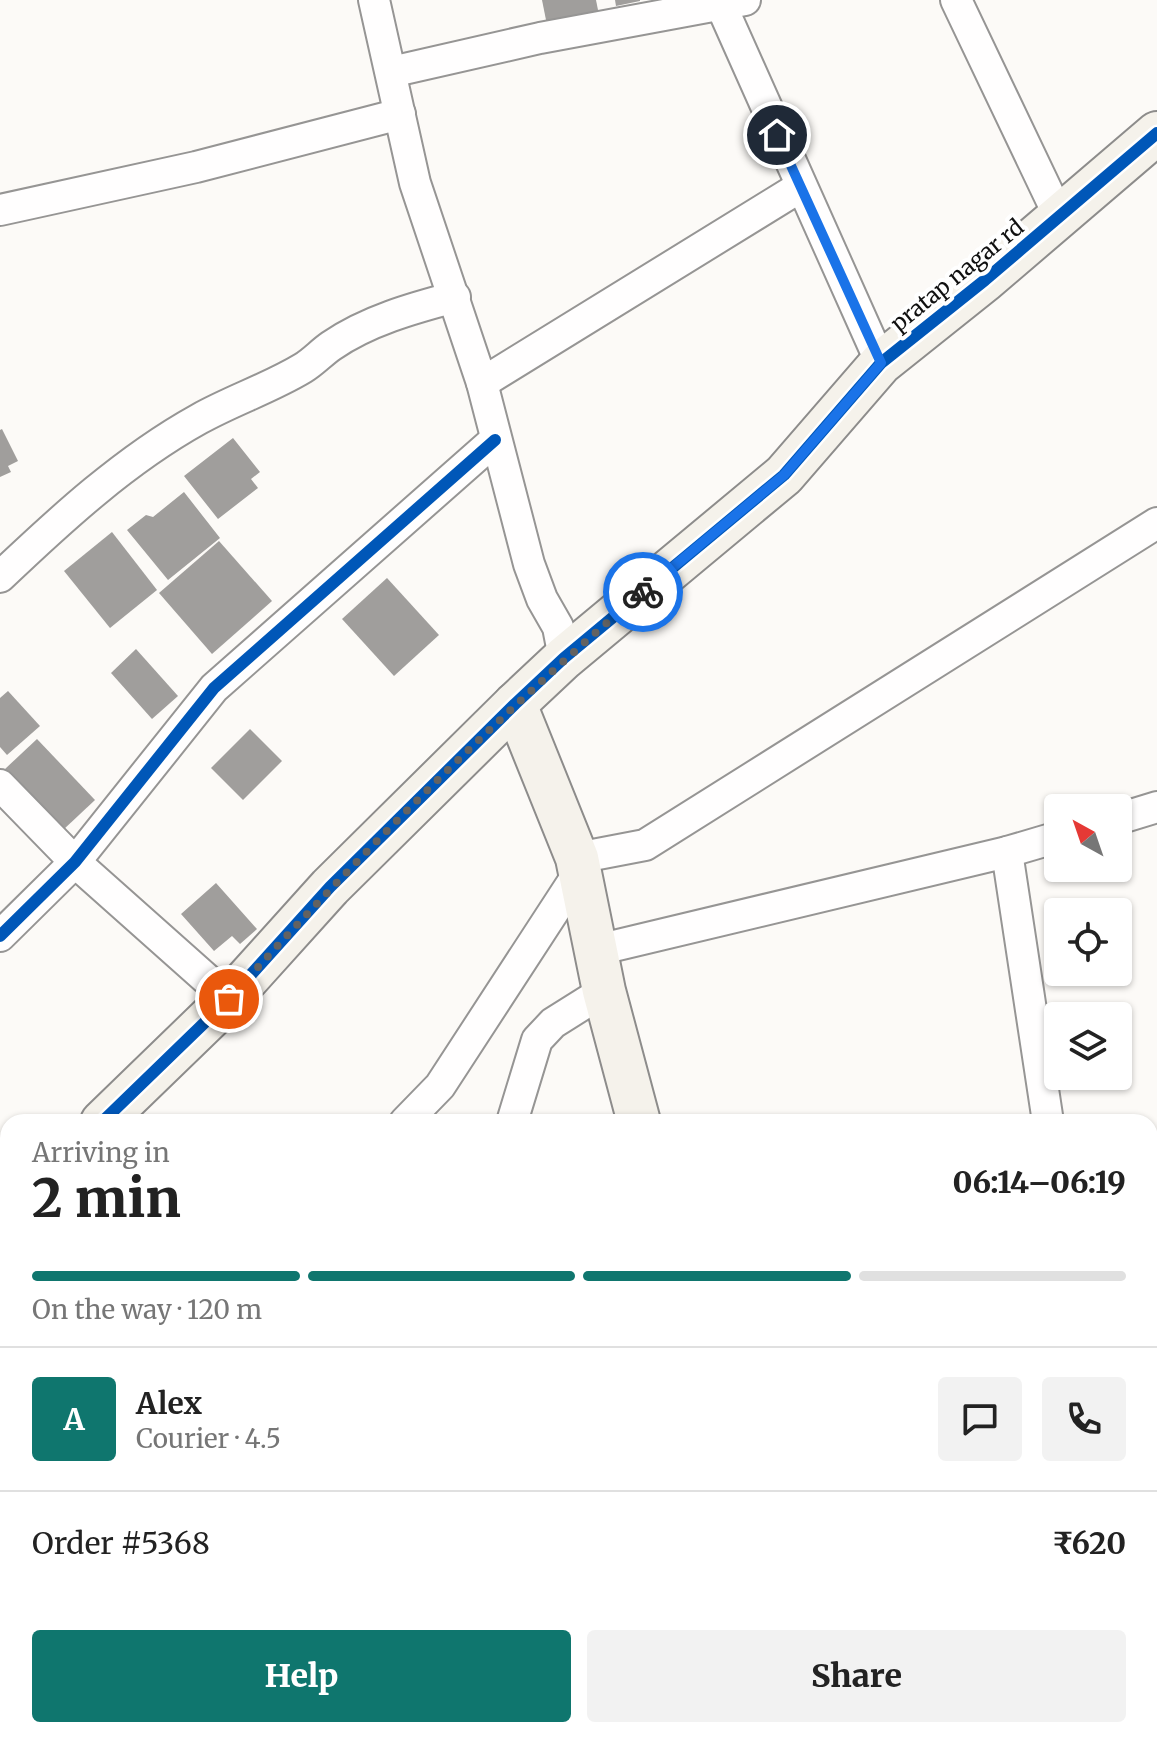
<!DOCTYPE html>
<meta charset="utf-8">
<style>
:root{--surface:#fff;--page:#f2f2f2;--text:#222;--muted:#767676;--line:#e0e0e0;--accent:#0f766e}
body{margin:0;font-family:Merriweather,serif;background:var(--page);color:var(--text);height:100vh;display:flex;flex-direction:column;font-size:30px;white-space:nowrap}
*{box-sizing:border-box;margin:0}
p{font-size:26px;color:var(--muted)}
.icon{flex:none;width:44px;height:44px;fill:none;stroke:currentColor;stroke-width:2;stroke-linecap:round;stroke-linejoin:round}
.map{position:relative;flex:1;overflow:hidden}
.sheet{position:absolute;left:0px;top:1114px;width:1158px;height:624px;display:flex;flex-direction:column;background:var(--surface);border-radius:24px 24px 0 0;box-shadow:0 2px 6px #0004}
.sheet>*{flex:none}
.needle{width:52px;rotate:320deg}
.buttons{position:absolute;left:1044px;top:794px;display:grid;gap:16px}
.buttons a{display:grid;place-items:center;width:88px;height:88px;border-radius:8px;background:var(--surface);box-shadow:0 2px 6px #0004;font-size:40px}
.pin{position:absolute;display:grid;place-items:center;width:68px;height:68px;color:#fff;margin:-34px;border:4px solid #fff;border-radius:50%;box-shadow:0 2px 8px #0007}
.courier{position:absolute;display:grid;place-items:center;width:80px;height:80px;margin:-40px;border:6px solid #1a73e8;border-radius:50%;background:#fff;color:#222;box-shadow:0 2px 10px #0007}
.summary em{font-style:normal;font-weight:800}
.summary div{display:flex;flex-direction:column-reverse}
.summary{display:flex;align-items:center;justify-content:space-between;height:136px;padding:0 32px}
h1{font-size:52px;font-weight:800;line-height:60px}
.bar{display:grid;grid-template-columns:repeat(4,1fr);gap:12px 8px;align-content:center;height:96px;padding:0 32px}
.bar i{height:10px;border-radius:6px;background:var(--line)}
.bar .on{background:var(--accent)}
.bar p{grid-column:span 4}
.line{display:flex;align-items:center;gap:20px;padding:0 32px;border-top:2px solid var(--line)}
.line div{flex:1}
.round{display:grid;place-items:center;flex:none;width:84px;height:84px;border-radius:8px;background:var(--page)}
.action{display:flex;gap:16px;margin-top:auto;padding:16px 32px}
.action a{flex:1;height:92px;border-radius:8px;background:var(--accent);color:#fff;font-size:32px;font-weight:800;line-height:92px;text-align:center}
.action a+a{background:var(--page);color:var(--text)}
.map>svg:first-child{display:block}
</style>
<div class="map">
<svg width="1157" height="1738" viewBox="0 0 1157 1738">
<rect width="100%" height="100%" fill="#fcfaf7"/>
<g fill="#a09e9c">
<path d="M 542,0 L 596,0 L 599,15 L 547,25 Z"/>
<path d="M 615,0 L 640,0 L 640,1 L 616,6 Z"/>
<path d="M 2,429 L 18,461 L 8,466 L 11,472 L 0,477 L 0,430 Z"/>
<path d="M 233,438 L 260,472 L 251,479 L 258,488 L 218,519 L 184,476 Z"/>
<path d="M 184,492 L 220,538 L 168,580 L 127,530 L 146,515 L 153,517 Z"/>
<path d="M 112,532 L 157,590 L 110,628 L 64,571 Z"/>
<path d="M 219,541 L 272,601 L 212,654 L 159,593 Z"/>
<path d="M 387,578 L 439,635 L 394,676 L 342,619 Z"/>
<path d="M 136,649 L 178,696 L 152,719 L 111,673 Z"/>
<path d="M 8,691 L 40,726 L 7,755 L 0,747 L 0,698 Z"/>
<path d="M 250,729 L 282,761 L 243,800 L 211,768 Z"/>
<path d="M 37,739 L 95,800 L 63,830 L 5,769 Z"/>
<path d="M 216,883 L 257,929 L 240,944 L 232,936 L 214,951 L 181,914 Z"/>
</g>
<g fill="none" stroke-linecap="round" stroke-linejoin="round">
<defs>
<g id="street">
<path d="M 374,0 L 415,183 L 482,383 L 529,564 L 542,599 L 558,627 L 564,658"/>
<path d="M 956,0 L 1059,216"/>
<path d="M 721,5 L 881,363"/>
<path d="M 391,72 L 540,38 L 745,0"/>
<path d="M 0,210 L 196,167 L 400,114"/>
<path d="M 482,383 L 800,187"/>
<path d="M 0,577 C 61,519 125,460 199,419 C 233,400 270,388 303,368 C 313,362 321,353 331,346 C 367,321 413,308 455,297"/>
<path d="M 0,785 L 75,862 L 229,999"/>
<path d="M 1118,819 L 1157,807"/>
<path d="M 1007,852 L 1048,1122"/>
<path d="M 577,858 L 645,845 L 1157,523"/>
<path d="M 0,936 L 75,862 L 214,688 L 495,440"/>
<path d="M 597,950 L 1007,852 L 1058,837"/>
<path d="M 405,1122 L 440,1086 L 580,871"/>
<path d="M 512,1122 L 537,1040 L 553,1023 L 604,991"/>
<path d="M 1150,1163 L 1157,1162"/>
<path d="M 0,1385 L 8,1389"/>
<path d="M 1150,1386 L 1157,1385"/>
<path d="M 0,1679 L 8,1683"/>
<path d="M 1150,1719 L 1157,1718"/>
<path d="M 383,1730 L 388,1738"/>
<path d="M 194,1738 L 198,1730"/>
<path d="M 981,1738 L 1053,1730"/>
</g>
<g id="secondary">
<path d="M 515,704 L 577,858 L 604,991 L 639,1122"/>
<path d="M 102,1122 L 229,999 L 330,887 L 515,704 L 564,658 L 784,475 L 881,363 L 985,280 L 1157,133"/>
<path d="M 0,1221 L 8,1213"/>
<path d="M 790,1730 L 792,1738"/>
</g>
</defs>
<use href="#street" stroke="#969594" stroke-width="34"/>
<use href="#secondary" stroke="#8d8c8b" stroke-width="46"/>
<use href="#street" stroke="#fffefe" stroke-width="30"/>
<use href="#secondary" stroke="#f5f2eb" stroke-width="42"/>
<defs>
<g id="cycleway">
<path d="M 0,936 L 75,862 L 214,688 L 495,440"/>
<path d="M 102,1122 L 229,999 L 330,887 L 515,704 L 564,658 L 784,475 L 881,363 L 985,280 L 1157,133"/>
</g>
</defs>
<use href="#cycleway" stroke="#fff" stroke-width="17"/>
<use href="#cycleway" stroke="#0057b8" stroke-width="12"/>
</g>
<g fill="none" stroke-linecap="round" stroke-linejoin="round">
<path stroke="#636261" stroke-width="8" stroke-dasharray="0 14.4" d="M 229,999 C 359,855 495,717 643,592"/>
<path stroke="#1a73e8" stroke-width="10" d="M 643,592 L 784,475 L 881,363 L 777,135"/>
</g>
<g text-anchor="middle" stroke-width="8" stroke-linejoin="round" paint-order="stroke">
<g font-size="22" fill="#101010" stroke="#fff">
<text transform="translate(957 275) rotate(-39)" y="8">pratap nagar rd</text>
</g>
</g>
</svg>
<div class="buttons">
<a><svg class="needle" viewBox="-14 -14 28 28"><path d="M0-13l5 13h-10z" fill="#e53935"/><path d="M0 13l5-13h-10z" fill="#767676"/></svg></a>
<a><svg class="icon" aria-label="locate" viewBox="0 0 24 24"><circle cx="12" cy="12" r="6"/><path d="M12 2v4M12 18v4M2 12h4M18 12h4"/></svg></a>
<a><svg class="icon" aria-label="layers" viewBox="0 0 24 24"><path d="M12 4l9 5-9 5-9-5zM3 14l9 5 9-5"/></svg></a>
</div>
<div class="pin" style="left:229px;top:999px;background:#ea580c"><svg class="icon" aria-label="bag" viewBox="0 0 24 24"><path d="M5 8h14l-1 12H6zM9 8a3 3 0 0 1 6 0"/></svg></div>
<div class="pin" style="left:777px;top:135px;background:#1f2937"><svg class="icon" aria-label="home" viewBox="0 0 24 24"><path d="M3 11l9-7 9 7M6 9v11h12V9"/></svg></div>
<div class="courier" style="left:643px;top:592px"><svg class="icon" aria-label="bike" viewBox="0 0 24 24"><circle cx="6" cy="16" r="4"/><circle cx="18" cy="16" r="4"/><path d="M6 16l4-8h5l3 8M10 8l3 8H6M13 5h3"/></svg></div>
<section class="sheet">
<div class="summary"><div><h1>2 min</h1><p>Arriving in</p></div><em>06:14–06:19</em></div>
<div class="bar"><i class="on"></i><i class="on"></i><i class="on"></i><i></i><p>On the way · 120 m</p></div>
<div class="line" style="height:144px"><b class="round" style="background:var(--accent);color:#fff">A</b><div><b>Alex</b><p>Courier · 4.5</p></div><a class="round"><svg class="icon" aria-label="chat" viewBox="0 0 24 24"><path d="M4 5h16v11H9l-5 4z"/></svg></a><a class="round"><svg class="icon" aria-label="phone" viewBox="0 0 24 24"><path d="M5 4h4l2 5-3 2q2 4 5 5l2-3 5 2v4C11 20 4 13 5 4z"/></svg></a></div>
<div class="line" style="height:104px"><div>Order #5368</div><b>₹620</b></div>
<div class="action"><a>Help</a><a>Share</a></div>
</section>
</div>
